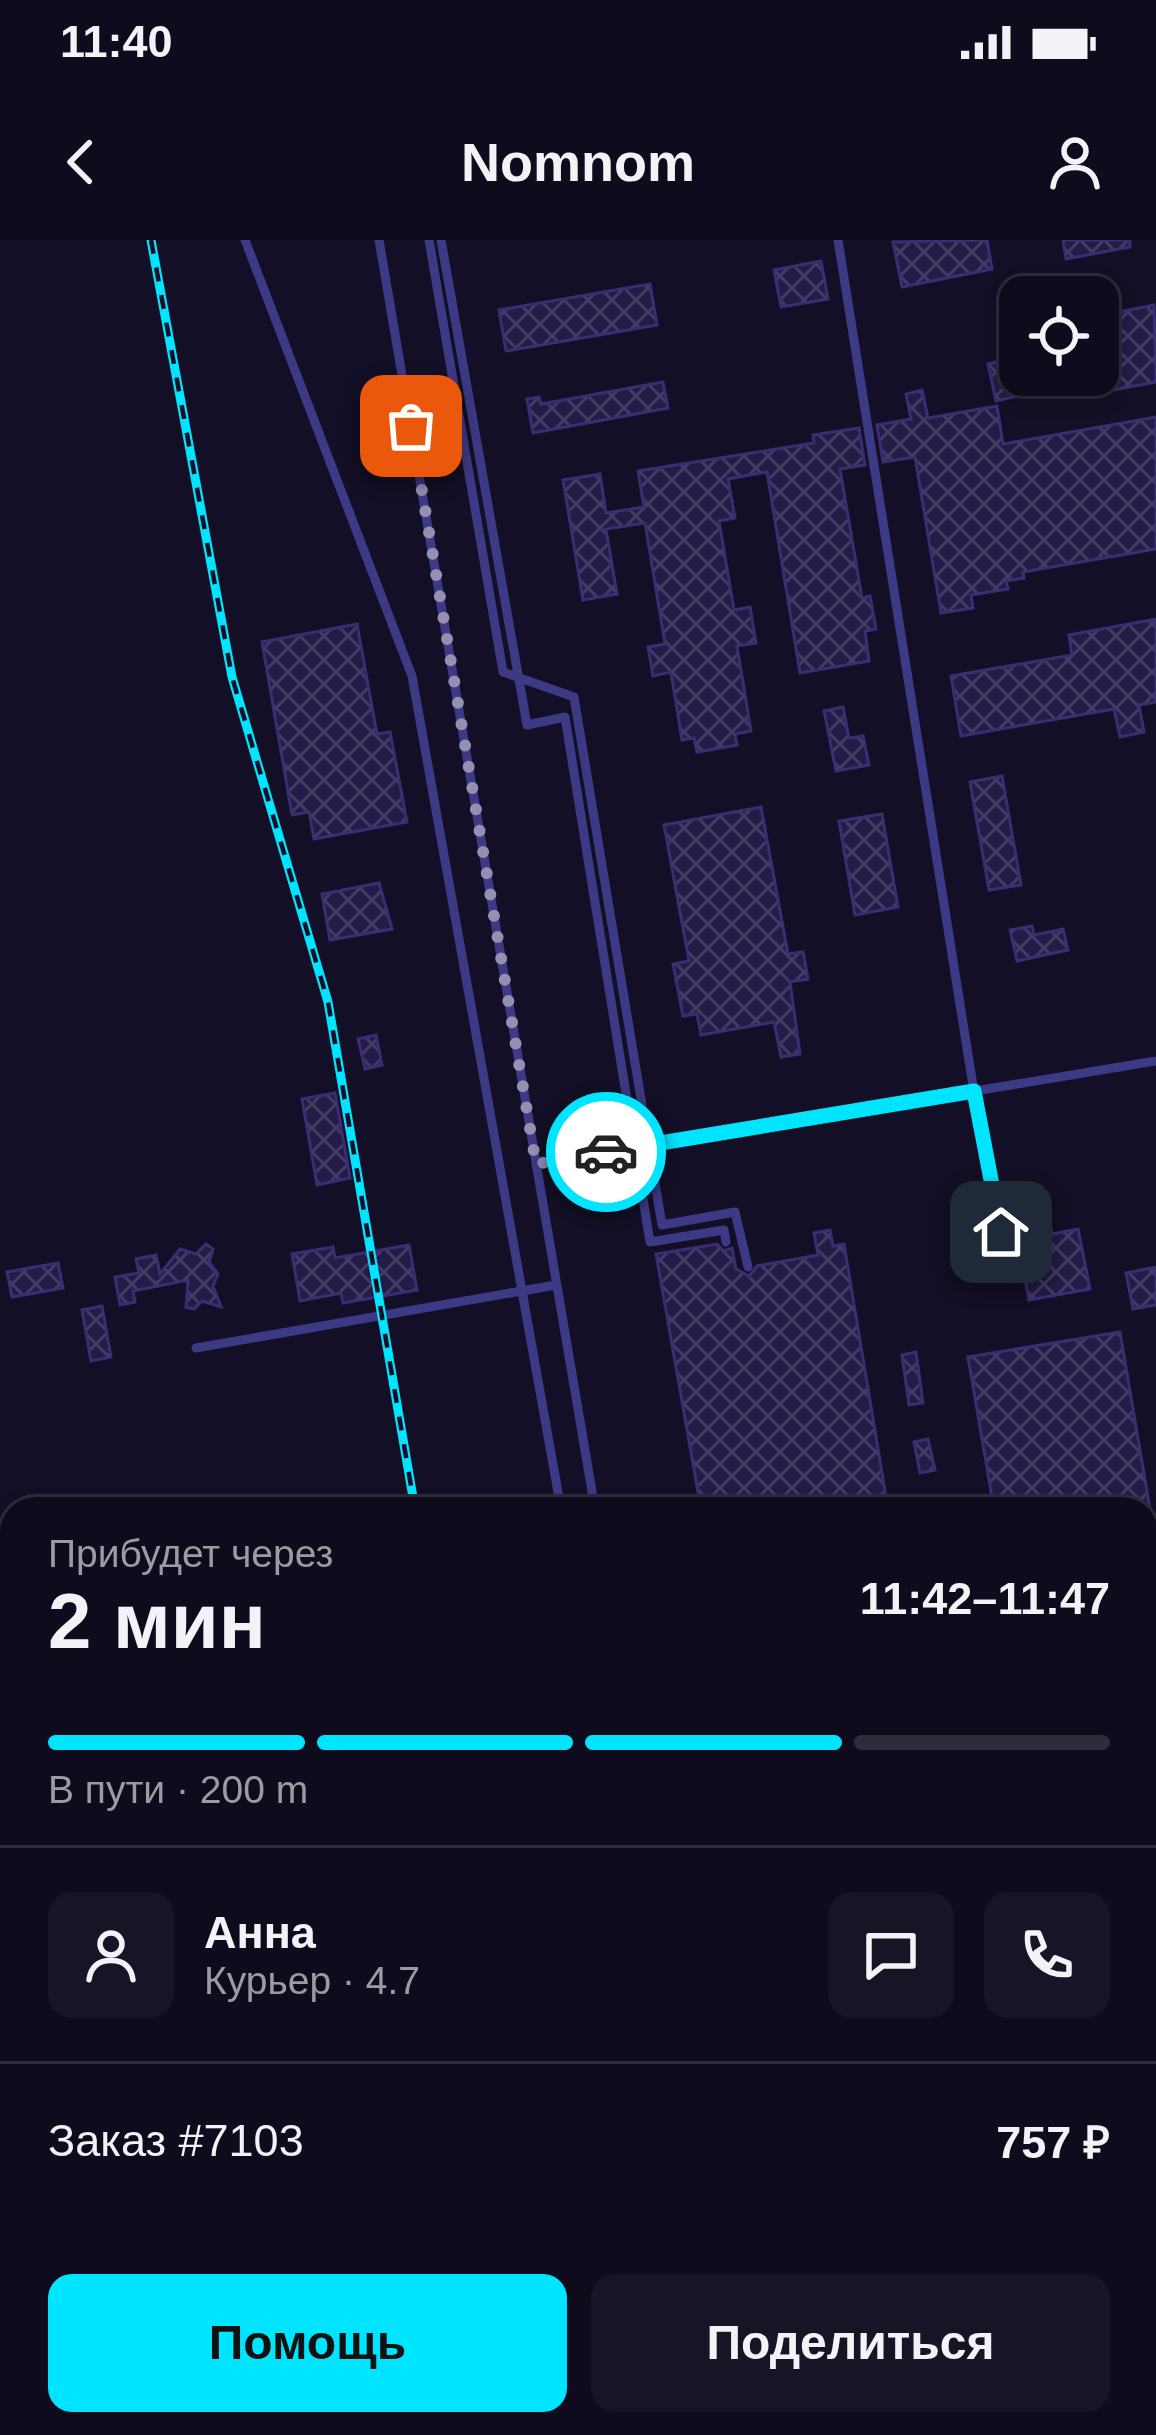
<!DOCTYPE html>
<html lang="ru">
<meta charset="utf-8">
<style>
:root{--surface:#0e0b1c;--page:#171425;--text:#f1f3f6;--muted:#9b9ba3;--line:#2e2b3b;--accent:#00e5ff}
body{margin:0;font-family:Arial,sans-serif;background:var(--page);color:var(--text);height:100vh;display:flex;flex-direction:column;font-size:45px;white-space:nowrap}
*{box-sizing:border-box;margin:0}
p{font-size:39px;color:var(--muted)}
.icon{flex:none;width:66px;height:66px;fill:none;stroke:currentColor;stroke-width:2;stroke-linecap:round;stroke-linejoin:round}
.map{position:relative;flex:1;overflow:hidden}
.sheet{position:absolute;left:0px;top:1257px;width:1158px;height:939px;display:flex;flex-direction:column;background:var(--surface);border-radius:36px 36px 0 0;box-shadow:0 6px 18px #0003,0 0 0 3px var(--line)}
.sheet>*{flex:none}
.fabs{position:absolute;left:999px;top:36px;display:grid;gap:24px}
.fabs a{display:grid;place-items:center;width:120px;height:120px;border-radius:24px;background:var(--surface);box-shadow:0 6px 18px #0003,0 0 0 3px var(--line);font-size:60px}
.pin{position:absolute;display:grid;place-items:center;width:102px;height:102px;color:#fff;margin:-51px;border-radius:24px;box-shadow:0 6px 18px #0006}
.courier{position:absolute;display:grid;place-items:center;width:120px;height:120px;margin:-60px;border:9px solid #00e5ff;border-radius:50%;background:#fff;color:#222;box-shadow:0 3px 15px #0007}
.summary em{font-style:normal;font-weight:700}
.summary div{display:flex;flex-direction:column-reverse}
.summary{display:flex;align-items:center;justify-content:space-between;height:204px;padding:0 48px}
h1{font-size:78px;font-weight:700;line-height:90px}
.bar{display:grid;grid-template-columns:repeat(4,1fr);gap:18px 12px;align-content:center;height:144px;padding:0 48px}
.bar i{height:15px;border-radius:9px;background:var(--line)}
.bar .on{background:var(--accent)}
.bar p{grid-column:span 4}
.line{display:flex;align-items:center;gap:30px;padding:0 48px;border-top:3px solid var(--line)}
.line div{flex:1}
.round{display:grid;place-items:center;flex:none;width:126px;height:126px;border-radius:24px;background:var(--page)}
.button{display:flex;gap:24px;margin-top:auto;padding:24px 48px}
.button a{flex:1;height:138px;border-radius:24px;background:var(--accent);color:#111;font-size:48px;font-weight:700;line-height:138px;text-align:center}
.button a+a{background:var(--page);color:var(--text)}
.status{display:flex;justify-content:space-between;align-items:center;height:84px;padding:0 60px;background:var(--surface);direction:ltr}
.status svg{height:33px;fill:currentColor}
header{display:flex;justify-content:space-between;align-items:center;height:156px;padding:0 48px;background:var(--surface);font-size:54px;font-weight:700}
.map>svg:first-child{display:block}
</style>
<div class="status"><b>11:40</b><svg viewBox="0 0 49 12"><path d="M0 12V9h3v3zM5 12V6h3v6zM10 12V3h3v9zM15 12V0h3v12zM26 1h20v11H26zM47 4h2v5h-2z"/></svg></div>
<header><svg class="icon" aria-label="back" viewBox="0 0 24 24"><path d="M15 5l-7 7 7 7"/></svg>Nomnom<svg class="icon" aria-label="person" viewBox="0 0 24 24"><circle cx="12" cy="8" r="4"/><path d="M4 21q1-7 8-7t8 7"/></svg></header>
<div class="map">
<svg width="1156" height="2195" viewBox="0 0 1156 2195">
<defs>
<pattern id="building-cross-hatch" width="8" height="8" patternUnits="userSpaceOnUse" patternTransform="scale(3)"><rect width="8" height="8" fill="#241b47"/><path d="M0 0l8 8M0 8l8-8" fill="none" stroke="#433b63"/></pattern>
</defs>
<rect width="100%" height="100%" fill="#130f26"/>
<g fill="url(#building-cross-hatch)" stroke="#3b2d73" stroke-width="3">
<path d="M 987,0 L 992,29 L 902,47 L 893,2 Z"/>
<path d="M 1063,0 L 1130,0 L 1130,7 L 1066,19 Z"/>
<path d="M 821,21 L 828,59 L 781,67 L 774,30 Z"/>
<path d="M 650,44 L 657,85 L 506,111 L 499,70 Z"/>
<path d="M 1154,65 L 1156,142 L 1108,151 L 1104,133 L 1098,134 L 1098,76 Z"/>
<path d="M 1010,119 L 1014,135 L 1057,135 L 1057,142 L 1017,149 L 1018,156 L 996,161 L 988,124 Z"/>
<path d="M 663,142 L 668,168 L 533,193 L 527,159 L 539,157 L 541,164 Z"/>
<path d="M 922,150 L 928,178 L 997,166 L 1003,204 L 1156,177 L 1156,309 L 1023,332 L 1024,338 L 1006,341 L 1008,349 L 971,355 L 973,368 L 941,373 L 915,217 L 883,222 L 877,185 L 911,179 L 906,154 Z"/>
<path d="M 859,188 L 865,225 L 840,229 L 862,358 L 870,356 L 876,389 L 865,391 L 869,421 L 800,433 L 767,232 L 728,239 L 735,278 L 719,281 L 734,370 L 750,367 L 756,403 L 737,406 L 751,491 L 735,494 L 737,505 L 697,512 L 694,498 L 682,500 L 671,432 L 653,436 L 648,407 L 665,404 L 645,283 L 606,289 L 617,354 L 583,360 L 563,240 L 600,234 L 606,273 L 644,267 L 638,231 L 814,203 L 813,195 Z"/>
<path d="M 1156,379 L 1156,462 L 1139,465 L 1144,492 L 1120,497 L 1114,469 L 961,496 L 951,436 L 1072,415 L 1069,395 Z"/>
<path d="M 357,384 L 377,494 L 390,492 L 407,582 L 314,599 L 309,572 L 292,575 L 262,402 Z"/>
<path d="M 843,467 L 849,498 L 863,496 L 869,525 L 836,531 L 824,471 Z"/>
<path d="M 1002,536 L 1021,645 L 989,650 L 970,542 Z"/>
<path d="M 761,567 L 788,714 L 803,712 L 808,739 L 790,742 L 800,814 L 781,817 L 774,782 L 701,795 L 697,774 L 683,776 L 673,724 L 689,721 L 664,585 Z"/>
<path d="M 882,574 L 898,667 L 855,675 L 839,581 Z"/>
<path d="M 379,643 L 392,689 L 330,700 L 322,654 Z"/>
<path d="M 1032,686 L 1034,695 L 1063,689 L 1068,710 L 1017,721 L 1010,690 Z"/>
<path d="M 376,795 L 382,825 L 365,829 L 358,799 Z"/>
<path d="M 335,853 L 350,938 L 317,945 L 302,859 Z"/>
<path d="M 1044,953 L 1052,994 L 1078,989 L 1090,1049 L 1029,1060 L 1018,1000 L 1026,998 L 1019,957 Z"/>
<path d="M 830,990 L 833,1006 L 844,1004 L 888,1269 L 701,1269 L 656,1014 L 717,1004 L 724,1011 L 732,1008 L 736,1029 L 749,1036 L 757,1026 L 818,1015 L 814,993 Z"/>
<path d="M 206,1004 L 213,1009 L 209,1022 L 218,1034 L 213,1046 L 221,1067 L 202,1061 L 194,1069 L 186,1067 L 188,1040 L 133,1051 L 135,1062 L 120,1065 L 115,1037 L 139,1033 L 136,1019 L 156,1015 L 160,1034 L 180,1009 L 196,1014 Z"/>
<path d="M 409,1005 L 417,1050 L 343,1063 L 341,1053 L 300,1061 L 292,1014 L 333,1007 L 335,1018 Z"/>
<path d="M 58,1023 L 63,1048 L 12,1057 L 7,1032 Z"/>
<path d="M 1156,1027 L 1156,1065 L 1133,1069 L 1126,1033 Z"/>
<path d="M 102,1066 L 111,1117 L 91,1121 L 82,1070 Z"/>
<path d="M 1120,1092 L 1150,1269 L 994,1269 L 968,1117 Z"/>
<path d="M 916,1112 L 923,1163 L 909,1165 L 902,1115 Z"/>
<path d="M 928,1199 L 935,1230 L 920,1233 L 914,1202 Z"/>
</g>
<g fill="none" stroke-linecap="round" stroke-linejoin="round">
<g stroke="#3d3a85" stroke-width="9">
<path d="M 379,0 L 595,1269"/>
<path d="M 838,0 L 974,852 L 1010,1039"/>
<path d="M 536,924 L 1156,821"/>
<path d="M 196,1108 L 556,1045"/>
<path d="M 1146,2023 L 1156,2022"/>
<path d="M 1128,2184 L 1130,2195"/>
</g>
<g stroke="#3d3a85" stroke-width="18">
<path d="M 0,1363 L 12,1361"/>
<path d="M 519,2184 L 521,2195"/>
</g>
<defs>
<g id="rail">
<path d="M 151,0 L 232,437 L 328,762 L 415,1269"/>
<path d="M 0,2114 L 12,2128"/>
<path d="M 52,2184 L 59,2195"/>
<path d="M 831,2184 L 838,2195"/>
</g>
</defs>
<use href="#rail" stroke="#00e5ff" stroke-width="9"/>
<use href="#rail" stroke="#130f26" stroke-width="4.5" stroke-dasharray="14" stroke-linecap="butt"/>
<g stroke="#3d3a85" stroke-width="9">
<path d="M 245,0 L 412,436 L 561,1269"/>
<path d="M 429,0 L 503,432 L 574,457 L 662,985 L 735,972 L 748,1027"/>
<path d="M 441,0 L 527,485 L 565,477 L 650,1002 L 724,990 L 726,1002"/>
</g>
</g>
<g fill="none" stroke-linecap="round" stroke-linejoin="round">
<path stroke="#948fb3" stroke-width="12" stroke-dasharray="0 21.6" d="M 411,186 L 536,924 L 606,912"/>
<path stroke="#00e5ff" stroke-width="15" d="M 606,912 L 974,851 L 1001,992"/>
</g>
</svg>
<div class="fabs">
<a><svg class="icon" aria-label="locate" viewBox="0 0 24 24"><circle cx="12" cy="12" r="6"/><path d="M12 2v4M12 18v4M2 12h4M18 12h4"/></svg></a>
</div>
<div class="pin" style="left:411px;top:186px;background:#ea580c"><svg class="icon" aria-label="bag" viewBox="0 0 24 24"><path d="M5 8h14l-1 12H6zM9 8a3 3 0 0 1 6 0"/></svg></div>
<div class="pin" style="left:1001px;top:992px;background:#1f2937"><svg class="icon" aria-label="home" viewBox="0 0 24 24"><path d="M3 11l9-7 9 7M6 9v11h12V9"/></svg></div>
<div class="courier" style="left:606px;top:912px"><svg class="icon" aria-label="car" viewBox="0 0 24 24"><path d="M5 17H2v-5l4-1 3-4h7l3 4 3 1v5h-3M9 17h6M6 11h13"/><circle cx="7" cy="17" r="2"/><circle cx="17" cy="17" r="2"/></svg></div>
<section class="sheet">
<div class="summary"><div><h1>2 мин</h1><p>Прибудет через</p></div><em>11:42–11:47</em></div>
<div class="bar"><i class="on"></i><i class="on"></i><i class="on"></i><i></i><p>В пути · 200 m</p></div>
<div class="line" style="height:216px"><a class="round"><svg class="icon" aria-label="person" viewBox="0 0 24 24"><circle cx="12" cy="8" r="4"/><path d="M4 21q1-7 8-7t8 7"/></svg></a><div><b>Анна</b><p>Курьер · 4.7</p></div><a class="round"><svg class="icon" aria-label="chat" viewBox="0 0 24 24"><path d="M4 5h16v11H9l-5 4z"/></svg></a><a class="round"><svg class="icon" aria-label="phone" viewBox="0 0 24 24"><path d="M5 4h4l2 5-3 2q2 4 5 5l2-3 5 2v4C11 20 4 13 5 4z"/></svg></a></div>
<div class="line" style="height:156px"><div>Заказ #7103</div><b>757 ₽</b></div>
<div class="button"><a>Помощь</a><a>Поделиться</a></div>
</section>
</div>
